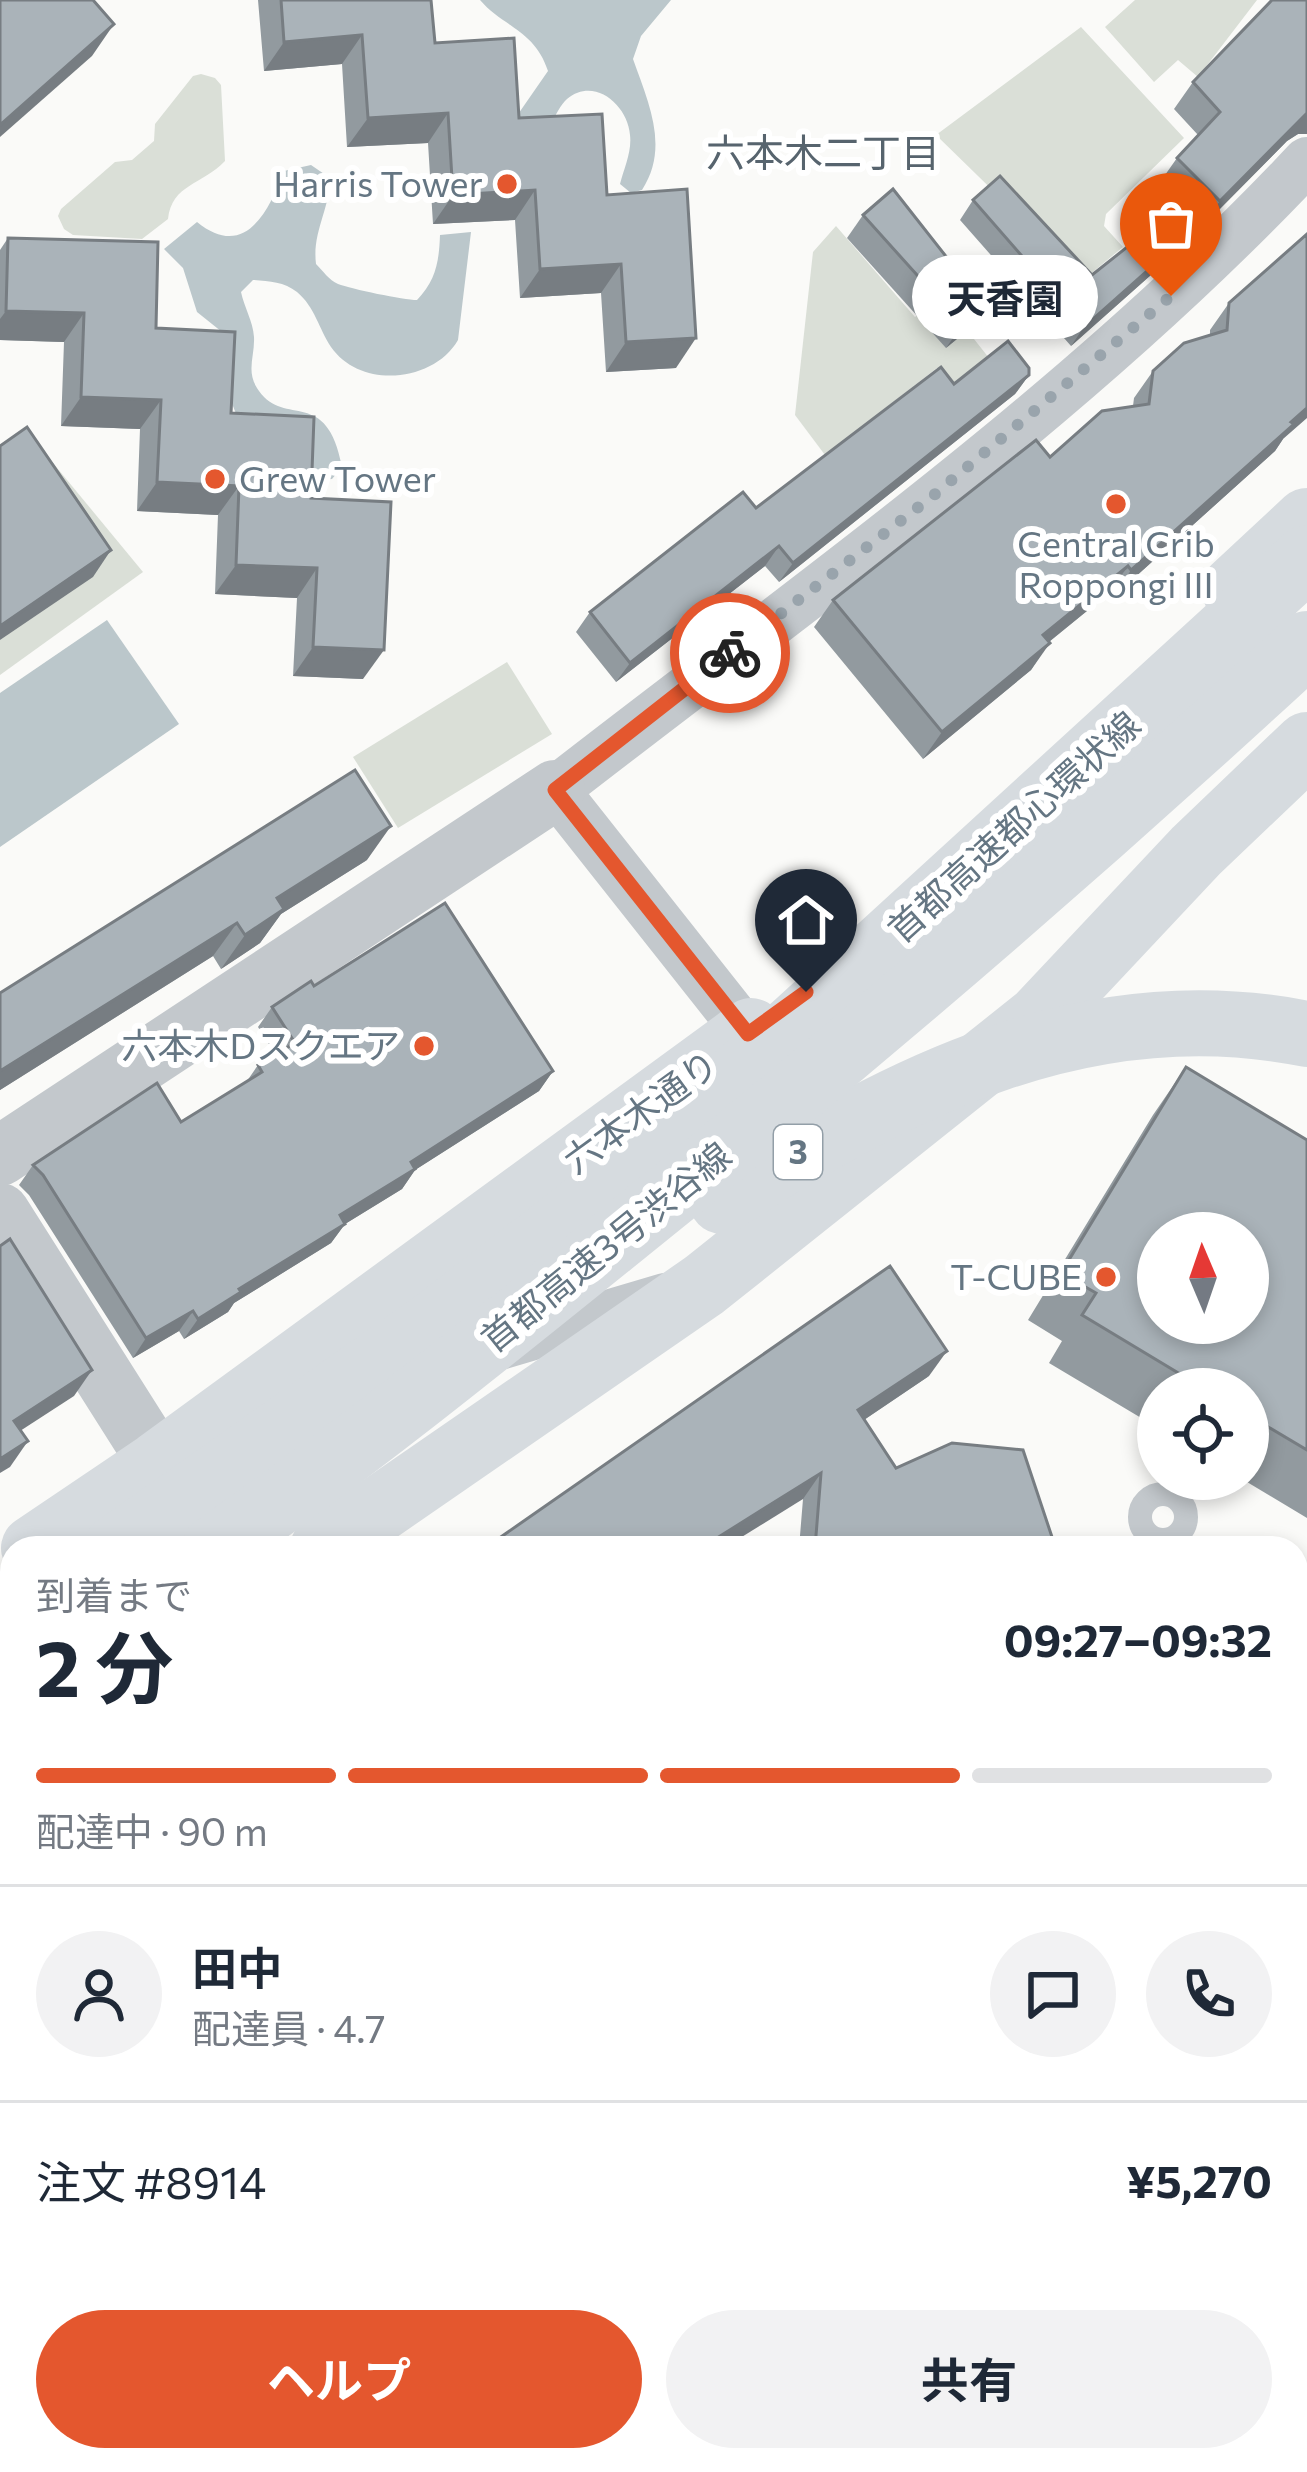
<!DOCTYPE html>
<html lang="ja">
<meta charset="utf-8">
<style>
:root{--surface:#fff;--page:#f2f2f3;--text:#1f2937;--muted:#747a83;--line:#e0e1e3;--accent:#e4572e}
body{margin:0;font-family:Commissioner,"Noto Sans JP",sans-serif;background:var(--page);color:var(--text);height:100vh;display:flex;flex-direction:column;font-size:45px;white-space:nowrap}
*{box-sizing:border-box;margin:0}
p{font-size:39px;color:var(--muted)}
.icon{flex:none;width:66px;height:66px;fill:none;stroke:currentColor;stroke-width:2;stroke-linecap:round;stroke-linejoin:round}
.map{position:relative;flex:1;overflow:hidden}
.details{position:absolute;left:0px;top:1536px;width:1308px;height:936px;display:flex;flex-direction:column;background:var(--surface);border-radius:36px 36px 0 0;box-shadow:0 6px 18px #0003}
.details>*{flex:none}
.needle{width:78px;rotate:358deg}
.buttons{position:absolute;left:1137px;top:1212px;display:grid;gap:24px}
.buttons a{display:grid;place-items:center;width:132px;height:132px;border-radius:50%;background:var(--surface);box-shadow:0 6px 18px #0003;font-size:60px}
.pin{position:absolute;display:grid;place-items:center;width:102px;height:102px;color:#fff;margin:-123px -51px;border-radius:50% 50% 50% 0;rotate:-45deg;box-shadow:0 0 12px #0007}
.pin .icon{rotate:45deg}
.courier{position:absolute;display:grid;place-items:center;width:120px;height:120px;margin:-60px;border:9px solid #e4572e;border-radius:50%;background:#fff;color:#222;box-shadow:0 3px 15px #0007}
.bubble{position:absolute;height:84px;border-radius:42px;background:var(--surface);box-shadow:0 6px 18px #0003;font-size:39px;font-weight:700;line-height:84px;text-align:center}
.headline em{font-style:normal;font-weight:700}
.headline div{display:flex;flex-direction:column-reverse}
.headline{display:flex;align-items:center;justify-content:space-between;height:204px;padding:0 36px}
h1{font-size:78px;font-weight:700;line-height:90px}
.bar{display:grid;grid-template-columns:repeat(4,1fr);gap:18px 12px;align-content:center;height:144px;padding:0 36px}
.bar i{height:15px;border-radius:9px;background:var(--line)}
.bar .on{background:var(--accent)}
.bar p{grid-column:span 4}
.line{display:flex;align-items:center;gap:30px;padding:0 36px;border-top:3px solid var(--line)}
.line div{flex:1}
.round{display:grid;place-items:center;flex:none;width:126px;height:126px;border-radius:63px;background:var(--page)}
.primary-button{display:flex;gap:24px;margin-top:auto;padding:24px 36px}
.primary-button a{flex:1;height:138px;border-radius:72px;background:var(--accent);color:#fff;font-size:48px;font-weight:700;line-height:138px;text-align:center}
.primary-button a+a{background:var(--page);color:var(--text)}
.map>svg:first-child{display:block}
</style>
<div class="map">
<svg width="1307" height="2472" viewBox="0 0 1307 2472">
<rect width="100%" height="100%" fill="#fafaf8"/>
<g fill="#dadfd7">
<path d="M 1135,0 L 1257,0 L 1198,77 L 1178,60 L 1154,82 L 1105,27 Z"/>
<path d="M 1081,27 L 1184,138 L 1106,214 L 1104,226 L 1123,247 L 1024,329 L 996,299 L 1053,249 L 936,135 Z"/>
<path d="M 201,74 L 215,78 L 221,85 L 225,161 C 202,185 172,184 168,219 L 142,239 L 73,235 L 64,229 L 58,216 L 61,209 L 115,162 L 132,160 L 154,141 L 155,124 L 193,76 Z"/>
<path d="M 836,226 L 915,317 L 940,296 L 989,358 L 952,388 L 937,368 L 825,455 L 795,415 L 813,252 Z"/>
<path d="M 34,440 L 143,572 L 0,675 L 0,640 Z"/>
<path d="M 507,662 L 552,734 L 398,828 L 353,757 Z"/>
<path d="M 1307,2249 L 1307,2472 L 1162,2472 L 1157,2460 L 1296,2460 L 1296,2286 L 1300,2282 Z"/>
</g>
<g fill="#bbc7cb">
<path d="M 480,0 L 671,0 L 641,36 L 633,59 C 648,102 670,147 642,190 L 631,193 L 620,184 C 624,168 632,152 630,135 C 628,106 595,76 567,99 C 561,104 555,116 551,124 L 514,120 L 548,71 C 535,30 503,27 480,0 Z"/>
<path d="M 311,165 L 330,178 C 330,209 312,232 316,264 C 323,271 329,280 338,284 C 351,289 404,300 417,300 C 436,280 439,262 440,235 L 471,232 L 458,340 C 434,382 361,390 331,347 C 319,329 315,307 297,292 C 284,282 269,281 253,280 L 241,292 C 244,307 253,321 254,337 C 255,357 245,372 259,391 C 285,428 327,386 342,467 L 332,479 L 311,481 C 283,460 239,436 231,399 C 226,377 229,354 222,332 L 197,312 L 183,268 L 164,249 L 197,222 C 245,261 269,211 284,171 Z"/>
<path d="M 107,620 L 179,724 L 0,847 L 0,693 Z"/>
</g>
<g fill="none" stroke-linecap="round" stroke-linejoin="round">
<circle stroke="#c3c8cc" stroke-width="24" cx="1163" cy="1517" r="23"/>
<g stroke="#c3c8cc" stroke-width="48">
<path d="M 748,1034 L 555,790 C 812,590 1084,399 1307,161"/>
<path d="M 496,1347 L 665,1297"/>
<path d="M 1296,1681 L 1307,1682"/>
<path d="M 0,2397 L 12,2396"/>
<path d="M 107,2460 L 110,2472"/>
<path d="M 732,2460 L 736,2472"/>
</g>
<g stroke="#c3c8cc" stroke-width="60">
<path d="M 0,1156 L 555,790"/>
<path d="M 0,1213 L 183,1502"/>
</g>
<g stroke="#d6dbdf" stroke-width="66">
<path d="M 1234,589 L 1307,521"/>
<path d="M 34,1548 L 157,1465 L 751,1031"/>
<path d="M 323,1548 L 704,1285 L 1039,1018 L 1196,851 L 1307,745"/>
<path d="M 0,1756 L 12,1748"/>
</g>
<g stroke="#d6dbdf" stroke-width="66">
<path d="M 722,1201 C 900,1086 1088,990 1307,1034"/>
<path d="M 116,1548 L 439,1320 L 618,1181 L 794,1027 L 1307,558"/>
<path d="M 215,1548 C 352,1452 481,1348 611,1243 C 852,1050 1080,854 1307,644"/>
<path d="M 0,1630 L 12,1621"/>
<path d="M 0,1700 L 12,1692"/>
</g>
</g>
<g fill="#929a9f">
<path d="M 258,0 L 431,0 L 435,43 L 607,195 L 676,368 L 606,372 L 601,293 L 520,298 L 515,220 L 433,224 L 428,143 L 347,147 L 342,64 L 264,71 Z"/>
<path d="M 1307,0 L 1307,134 L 1298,134 L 1287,141 L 1201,228 L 1158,185 L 1177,158 L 1198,135 L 1174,109 L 1193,82 Z"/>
<path d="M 973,200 L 1092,275 L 1152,274 L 1071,346 L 960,220 Z"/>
<path d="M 863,215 L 969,329 L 946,348 L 847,238 Z"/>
<path d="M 8,238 L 156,328 L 231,413 L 311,498 L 363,679 L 293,676 L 297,598 L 215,594 L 218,515 L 137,511 L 140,429 L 61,426 L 64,342 L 0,340 L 0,250 Z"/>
<path d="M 1229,303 L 1283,439 L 1275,451 L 1113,597 L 1109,593 L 1049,642 L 1031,670 L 923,759 L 814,627 L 833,600 L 1050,457 L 1133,406 L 1134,398 L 1153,371 L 1210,336 L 1210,330 Z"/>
<path d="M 1029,375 L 1015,394 L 779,582 L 765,566 L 616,682 L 576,632 L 590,612 L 954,384 Z"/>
<path d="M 367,860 L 281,914 L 260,943 L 221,969 L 213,956 L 0,1090 L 0,993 Z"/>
<path d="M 314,986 L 553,1071 L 539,1091 L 415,1170 L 402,1189 L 345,1224 L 331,1243 L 234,1303 L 228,1312 L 184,1339 L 179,1331 L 133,1358 L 29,1195 L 19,1185 L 33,1165 L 181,1122 L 247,1081 L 258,1065 L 276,1055 L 258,1027 L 272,1007 Z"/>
<path d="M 1186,1067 L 1307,1140 L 1307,1518 L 1242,1479 L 1248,1479 L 1248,1389 L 1158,1389 L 1158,1428 L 1049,1363 L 1062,1341 L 1028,1320 L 1153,1115 Z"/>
<path d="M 929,1376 L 864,1420 L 896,1468 L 1053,1548 L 799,1548 L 803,1499 L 485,1548 Z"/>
<path d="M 136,2460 L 367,2460 L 369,2472 L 137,2472 Z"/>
<path d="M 490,2460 L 671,2460 L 672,2472 L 491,2472 Z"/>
</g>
<g fill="#777d82">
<path d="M 114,24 L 92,56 L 0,137 L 0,125 Z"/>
<path d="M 362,35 L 342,64 L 264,71 L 284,42 Z"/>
<path d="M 448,113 L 428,143 L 347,147 L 368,118 Z"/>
<path d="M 1307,113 L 1307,134 L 1298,134 L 1287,141 L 1201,228 L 1220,201 Z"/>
<path d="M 535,190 L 515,220 L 433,224 L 453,195 Z"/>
<path d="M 1165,255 L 1152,274 L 1071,346 L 1084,327 Z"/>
<path d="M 621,264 L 601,293 L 520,298 L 540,269 Z"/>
<path d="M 985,306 L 969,329 L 946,348 L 962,325 Z"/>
<path d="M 6,311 L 84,313 L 64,342 L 0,340 L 0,319 Z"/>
<path d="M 696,338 L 676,368 L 606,372 L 626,342 Z"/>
<path d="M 1029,375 L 1015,394 L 779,582 L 793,563 Z"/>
<path d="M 81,397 L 161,400 L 140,429 L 61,426 Z"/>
<path d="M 1307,408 L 1307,418 L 1283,439 L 1275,451 L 1113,597 L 1131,570 Z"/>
<path d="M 157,482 L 239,486 L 218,515 L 137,511 Z"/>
<path d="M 779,546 L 765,566 L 616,682 L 630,663 Z"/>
<path d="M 111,550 L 93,577 L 0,640 L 0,626 Z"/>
<path d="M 236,565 L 317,568 L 297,598 L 215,594 Z"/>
<path d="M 1128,566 L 1109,593 L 1024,662 L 1043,635 Z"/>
<path d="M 1050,643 L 1031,670 L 923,759 L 942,732 Z"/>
<path d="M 313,647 L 384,650 L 363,679 L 293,676 Z"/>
<path d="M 391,826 L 367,860 L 281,914 L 260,943 L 221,969 L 245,935 L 277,898 Z"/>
<path d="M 237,923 L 213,956 L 0,1090 L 0,1071 Z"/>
<path d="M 553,1071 L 539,1091 L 415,1170 L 402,1189 L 345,1224 L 331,1243 L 234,1303 L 228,1312 L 184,1339 L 198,1319 L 411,1162 Z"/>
<path d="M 193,1311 L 179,1331 L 133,1358 L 146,1338 Z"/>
<path d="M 947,1351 L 929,1376 L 840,1436 L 858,1410 Z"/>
<path d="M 92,1370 L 74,1396 L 0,1444 L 14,1421 Z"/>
<path d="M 28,1441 L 10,1467 L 0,1473 L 0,1459 Z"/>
<path d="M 821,1473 L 803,1499 L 724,1548 L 701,1548 Z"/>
<rect x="0" y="1975" width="12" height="23"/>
<path d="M 12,2225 L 12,2245 L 0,2247 L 0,2227 Z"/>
<path d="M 1307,2254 L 1307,2278 L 1296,2286 L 1296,2261 Z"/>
<path d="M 197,2464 L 191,2472 L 160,2472 Z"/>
</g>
<g fill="#aab3b9" stroke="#777d82" stroke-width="3" fill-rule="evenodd">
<path d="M 0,0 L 93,0 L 114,24 L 0,125 Z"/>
<path d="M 281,0 L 431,0 L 435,43 L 514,38 L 519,118 L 602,114 L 607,195 L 687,189 L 696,338 L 626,342 L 621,264 L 540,269 L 535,190 L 453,195 L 448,113 L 368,118 L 362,35 L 284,42 Z"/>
<path d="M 1272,0 L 1307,0 L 1307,113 L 1220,201 L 1177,158 L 1220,112 L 1193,82 Z"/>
<path d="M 1000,176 L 1092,275 L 1146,232 L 1165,255 L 1084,327 L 973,200 Z"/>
<path d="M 893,189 L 985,306 L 962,325 L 863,215 Z"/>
<path d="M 1307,234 L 1307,408 L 1291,422 L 1294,424 L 1131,570 L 1128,566 L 1043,635 L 1050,643 L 942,732 L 833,600 L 1036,440 L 1050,457 L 1102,411 L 1149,404 L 1153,371 L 1184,343 L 1227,330 L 1229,303 Z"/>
<path d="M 8,238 L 158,242 L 156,328 L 235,332 L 231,413 L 314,417 L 311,498 L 391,502 L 384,650 L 313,647 L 317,568 L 236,565 L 239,486 L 157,482 L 161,400 L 81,397 L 84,313 L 6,311 Z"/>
<path d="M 1008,341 L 1029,368 L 1029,375 L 793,563 L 779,546 L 630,663 L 590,612 L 743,492 L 756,508 L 941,367 L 954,384 Z"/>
<path d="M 27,427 L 111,550 L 0,626 L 0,446 Z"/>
<path d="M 355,770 L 391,826 L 277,898 L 284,909 L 245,935 L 237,923 L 0,1071 L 0,993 Z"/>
<path d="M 445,903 L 553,1071 L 411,1162 L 415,1169 L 340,1215 L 345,1224 L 239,1289 L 241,1292 L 198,1319 L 193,1311 L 146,1338 L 43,1175 L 33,1165 L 157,1083 L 181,1122 L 262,1072 L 258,1065 L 295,1043 L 272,1007 L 311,981 L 314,986 Z"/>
<path d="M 1186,1067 L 1307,1140 L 1307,1450 L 1248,1415 L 1248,1389 L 1205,1389 L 1082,1315 L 1096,1293 L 1061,1273 ZM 1158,1233 L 1248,1233 L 1248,1323 L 1158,1323 Z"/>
<path d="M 10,1239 L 92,1370 L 14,1421 L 28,1441 L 0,1459 L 0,1246 Z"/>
<path d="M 890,1266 L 947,1351 L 858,1410 L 896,1468 L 952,1443 L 1023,1450 L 1053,1540 L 1053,1548 L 815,1548 L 821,1473 L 701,1548 L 485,1548 Z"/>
<path d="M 12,1826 L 12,1975 L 0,1975 L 0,1835 Z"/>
<path d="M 1296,1897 L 1307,1913 L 1307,2254 L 1296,2261 Z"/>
<path d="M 12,2146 L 12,2225 L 0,2227 L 0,2147 Z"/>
<path d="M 1,2399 L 12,2400 L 12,2460 L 99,2460 L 108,2472 L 0,2472 Z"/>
<path d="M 152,2460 L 367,2460 L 369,2472 L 198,2472 L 197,2464 L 160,2472 L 143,2472 Z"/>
<path d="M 508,2460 L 671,2460 L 672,2472 L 509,2472 Z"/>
<path d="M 1065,2460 L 1214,2460 L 1220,2472 L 1037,2472 Z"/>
</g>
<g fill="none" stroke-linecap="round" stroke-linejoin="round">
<path stroke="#99a4ac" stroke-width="12" stroke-dasharray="0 21.6" d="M 730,653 L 934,495 L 1171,296"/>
<path stroke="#e4572e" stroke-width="15" d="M 730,653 L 555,790 L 748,1034 L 806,992"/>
</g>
<g fill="#e4572e" stroke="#fff" stroke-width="4.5">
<circle cx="507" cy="184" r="12"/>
<circle cx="215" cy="479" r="12"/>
<circle cx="1116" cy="504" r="12"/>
<circle cx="424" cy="1046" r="12"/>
<circle cx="1106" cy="1277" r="12"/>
</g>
<g text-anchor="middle" stroke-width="12" stroke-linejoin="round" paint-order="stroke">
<rect fill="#fff" stroke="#939fa8" stroke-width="3" x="774" y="1125" width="48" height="54" rx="9"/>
<g font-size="33" font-weight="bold" fill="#657683">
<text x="798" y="1164">3</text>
</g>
<g font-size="36" fill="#657683" stroke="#fff" text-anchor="end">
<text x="483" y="197">Harris Tower</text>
<text x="239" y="492" text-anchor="start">Grew Tower</text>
<text x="1116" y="557" text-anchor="middle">Central Crib<tspan x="1116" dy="41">Roppongi III</tspan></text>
<text x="400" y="1059">六本木Dスクエア</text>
<text x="1082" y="1290">T-CUBE</text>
</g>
<g font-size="36" fill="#657683" stroke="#fff">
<text transform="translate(1014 827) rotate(-42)" y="13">首都高速都心環状線</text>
<text transform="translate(641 1112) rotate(-36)" y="13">六本木通り</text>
<text transform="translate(606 1247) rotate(-39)" y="13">首都高速3号渋谷線</text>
</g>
<g font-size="39" fill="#57646e" stroke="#fff">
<text x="823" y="167">六本木二丁目</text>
</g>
</g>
</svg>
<div class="buttons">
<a><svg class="needle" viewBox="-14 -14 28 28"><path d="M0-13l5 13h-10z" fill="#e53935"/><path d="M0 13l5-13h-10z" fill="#747a83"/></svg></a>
<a><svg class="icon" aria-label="locate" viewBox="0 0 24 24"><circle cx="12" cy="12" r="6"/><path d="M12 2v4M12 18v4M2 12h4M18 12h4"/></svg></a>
</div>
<div class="pin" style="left:1171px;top:296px;background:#ea580c"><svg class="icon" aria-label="bag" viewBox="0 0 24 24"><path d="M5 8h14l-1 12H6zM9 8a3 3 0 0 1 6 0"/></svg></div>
<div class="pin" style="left:806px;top:992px;background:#1f2937"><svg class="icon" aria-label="home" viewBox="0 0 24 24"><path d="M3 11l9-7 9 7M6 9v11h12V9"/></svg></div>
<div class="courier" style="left:730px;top:653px"><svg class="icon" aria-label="bike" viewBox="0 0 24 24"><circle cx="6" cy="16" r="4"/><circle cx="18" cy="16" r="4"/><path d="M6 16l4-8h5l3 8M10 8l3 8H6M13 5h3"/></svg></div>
<div class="bubble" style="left:912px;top:255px;width:186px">天香園</div>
<section class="details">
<div class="headline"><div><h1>2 分</h1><p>到着まで</p></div><em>09:27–09:32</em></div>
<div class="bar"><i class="on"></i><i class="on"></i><i class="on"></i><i></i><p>配達中 · 90 m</p></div>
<div class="line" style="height:216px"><a class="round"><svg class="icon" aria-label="person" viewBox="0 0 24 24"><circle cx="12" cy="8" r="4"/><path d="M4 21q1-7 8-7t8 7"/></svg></a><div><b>田中</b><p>配達員 · 4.7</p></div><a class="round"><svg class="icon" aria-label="chat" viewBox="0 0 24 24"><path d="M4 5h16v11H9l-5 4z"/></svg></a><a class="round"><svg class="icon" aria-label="phone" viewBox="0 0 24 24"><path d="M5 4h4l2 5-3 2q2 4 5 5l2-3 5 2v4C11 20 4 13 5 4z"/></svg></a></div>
<div class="line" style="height:156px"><div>注文 #8914</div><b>¥5,270</b></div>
<div class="primary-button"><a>ヘルプ</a><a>共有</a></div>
</section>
</div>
